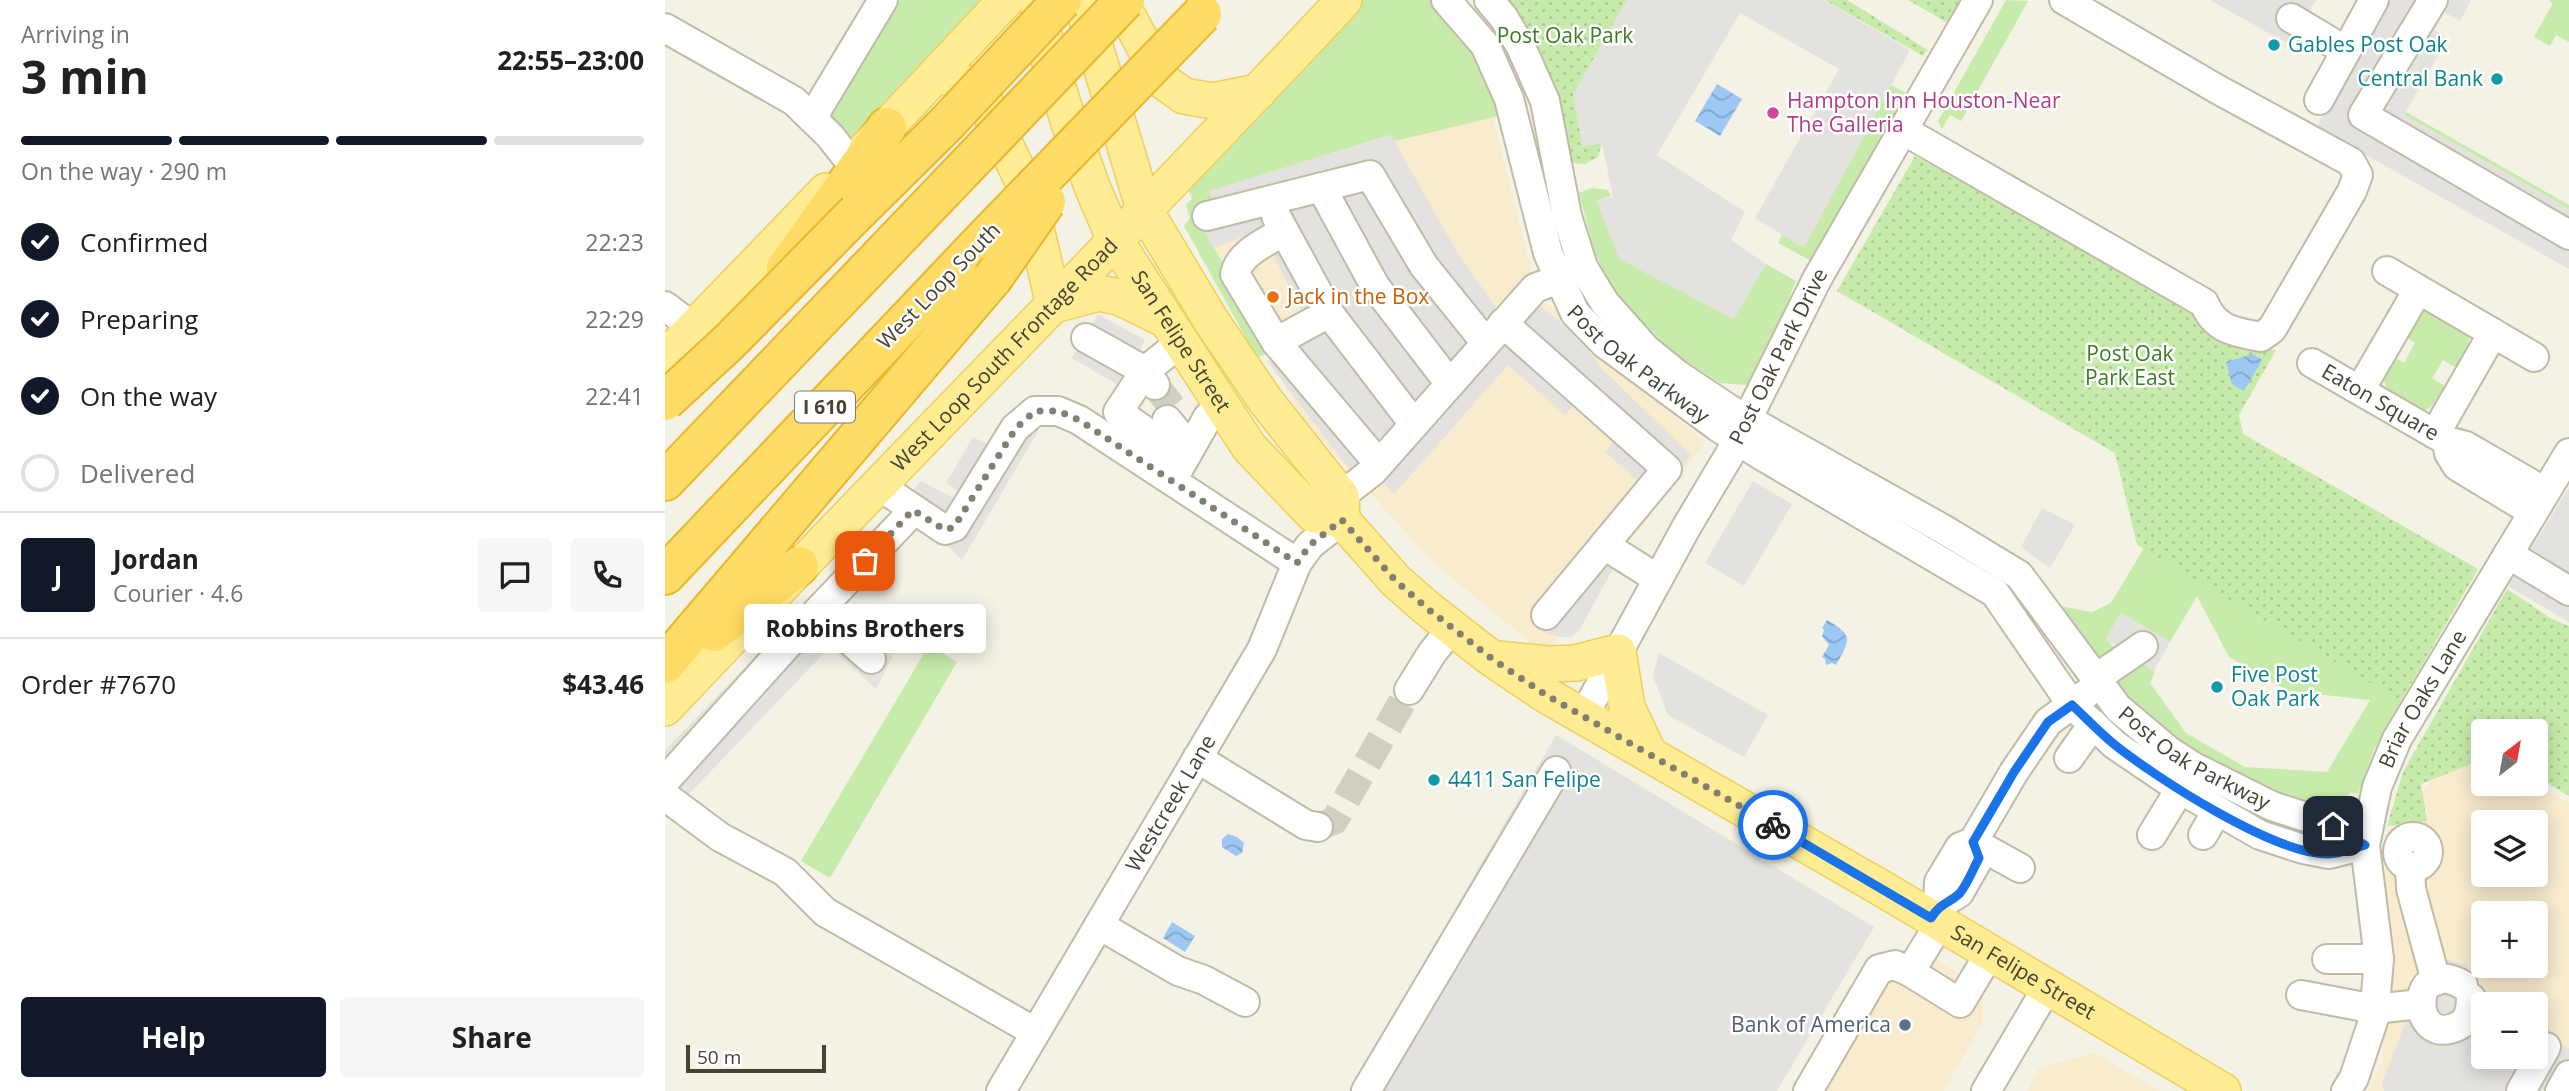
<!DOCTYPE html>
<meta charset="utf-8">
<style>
:root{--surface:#fff;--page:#f6f6f6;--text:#202124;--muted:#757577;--line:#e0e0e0;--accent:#111827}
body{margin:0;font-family:"Open Sans",sans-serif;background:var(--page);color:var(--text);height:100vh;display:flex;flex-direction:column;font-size:26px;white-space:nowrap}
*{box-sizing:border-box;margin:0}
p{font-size:23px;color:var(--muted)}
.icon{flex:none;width:38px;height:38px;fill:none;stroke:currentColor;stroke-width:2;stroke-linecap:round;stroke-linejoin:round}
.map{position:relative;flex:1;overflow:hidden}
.drawer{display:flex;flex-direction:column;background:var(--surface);width:665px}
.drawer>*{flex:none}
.needle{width:46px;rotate:31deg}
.tools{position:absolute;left:1806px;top:719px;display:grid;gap:14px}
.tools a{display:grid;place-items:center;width:77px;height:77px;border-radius:7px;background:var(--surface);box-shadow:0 4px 18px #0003;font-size:35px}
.scale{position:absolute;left:21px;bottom:18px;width:140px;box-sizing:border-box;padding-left:7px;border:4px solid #474234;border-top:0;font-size:19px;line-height:24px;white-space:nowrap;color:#474234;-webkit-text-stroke:5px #fff;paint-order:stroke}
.pin{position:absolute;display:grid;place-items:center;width:60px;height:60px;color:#fff;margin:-30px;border-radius:14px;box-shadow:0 4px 10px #0006}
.courier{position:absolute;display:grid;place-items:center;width:70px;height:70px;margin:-35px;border:5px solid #1a73e8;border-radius:50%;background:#fff;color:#222;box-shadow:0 2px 9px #0007}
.bubble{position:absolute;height:49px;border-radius:7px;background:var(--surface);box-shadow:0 4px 18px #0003;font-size:23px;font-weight:700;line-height:49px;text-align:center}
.head em{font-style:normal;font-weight:700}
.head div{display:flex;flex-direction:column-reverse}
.head{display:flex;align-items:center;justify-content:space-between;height:119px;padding:0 21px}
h1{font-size:46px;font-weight:700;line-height:52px}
.bar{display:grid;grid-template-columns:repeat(4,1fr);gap:10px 7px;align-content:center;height:84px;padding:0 21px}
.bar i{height:9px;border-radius:5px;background:var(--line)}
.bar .selected{background:var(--accent)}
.bar p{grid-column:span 4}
.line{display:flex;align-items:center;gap:18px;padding:0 21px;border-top:2px solid var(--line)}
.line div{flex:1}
.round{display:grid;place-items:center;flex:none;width:74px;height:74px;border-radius:7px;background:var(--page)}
ol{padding:0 21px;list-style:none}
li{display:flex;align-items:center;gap:21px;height:77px}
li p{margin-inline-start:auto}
li .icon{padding:7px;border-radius:50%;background:var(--accent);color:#fff;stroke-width:4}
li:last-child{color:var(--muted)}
li i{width:38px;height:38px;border:4px solid var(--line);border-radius:50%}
.primary-button{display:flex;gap:14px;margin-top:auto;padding:14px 21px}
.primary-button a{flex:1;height:80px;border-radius:7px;background:var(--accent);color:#fff;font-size:28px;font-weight:700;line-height:80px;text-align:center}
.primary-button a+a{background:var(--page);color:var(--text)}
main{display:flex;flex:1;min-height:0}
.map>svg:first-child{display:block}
</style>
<main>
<section class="drawer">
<div class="head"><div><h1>3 min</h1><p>Arriving in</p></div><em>22:55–23:00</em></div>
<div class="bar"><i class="selected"></i><i class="selected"></i><i class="selected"></i><i></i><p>On the way · 290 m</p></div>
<ol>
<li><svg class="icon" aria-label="check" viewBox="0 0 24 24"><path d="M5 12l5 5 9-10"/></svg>Confirmed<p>22:23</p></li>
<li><svg class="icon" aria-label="check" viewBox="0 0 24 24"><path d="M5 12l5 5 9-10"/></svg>Preparing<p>22:29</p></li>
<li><svg class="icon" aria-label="check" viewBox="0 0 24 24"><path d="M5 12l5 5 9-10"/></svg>On the way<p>22:41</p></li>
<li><i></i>Delivered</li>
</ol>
<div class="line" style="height:126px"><b class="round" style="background:var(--accent);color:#fff">J</b><div><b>Jordan</b><p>Courier · 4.6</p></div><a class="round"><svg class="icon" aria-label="chat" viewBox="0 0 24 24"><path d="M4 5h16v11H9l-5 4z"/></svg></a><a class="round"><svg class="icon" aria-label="phone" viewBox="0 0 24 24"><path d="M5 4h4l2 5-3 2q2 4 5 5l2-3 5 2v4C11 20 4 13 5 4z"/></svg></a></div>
<div class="line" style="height:91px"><div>Order #7670</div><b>$43.46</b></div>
<div class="primary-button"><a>Help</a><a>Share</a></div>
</section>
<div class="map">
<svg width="1904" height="1091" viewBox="0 0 1904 1091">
<defs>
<pattern id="park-dots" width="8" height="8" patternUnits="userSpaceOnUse" patternTransform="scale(1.75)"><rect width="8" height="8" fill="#c7ebab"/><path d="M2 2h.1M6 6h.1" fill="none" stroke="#accb94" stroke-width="1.8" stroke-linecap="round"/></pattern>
<pattern id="water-waves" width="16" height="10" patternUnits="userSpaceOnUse" patternTransform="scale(1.75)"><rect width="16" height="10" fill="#9dc8f5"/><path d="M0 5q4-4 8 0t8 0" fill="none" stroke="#82a4c7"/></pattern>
</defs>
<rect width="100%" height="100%" fill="#f4f1e5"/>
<g fill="#f8ebce" fill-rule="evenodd">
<path d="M 827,112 L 873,296 L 1040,443 L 880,654 L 771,565 L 640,422 L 529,231 L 535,187 Z"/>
<path d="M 1795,747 L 1818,759 L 1818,784 L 1867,784 L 1904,803 L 1904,1091 L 1703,1091 L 1718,1058 L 1721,833 ZM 1818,822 L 1871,822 L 1871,875 L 1818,875 ZM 1818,914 L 1871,914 L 1871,966 L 1818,966 ZM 1818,1004 L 1871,1004 L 1871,1057 L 1818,1057 Z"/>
<path d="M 1250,947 L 1318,989 L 1318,1021 L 1279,1091 L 1127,1091 L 1203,964 Z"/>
<path d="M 1429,1053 L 1495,1091 L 1362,1091 L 1374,1068 Z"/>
</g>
<g fill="#c7ebab">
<path d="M 230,0 L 316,0 L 185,140 L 164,116 Z"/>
<path d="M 699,0 L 766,0 L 793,27 L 823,73 L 838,115 L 730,141 L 725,135 L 545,191 L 548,207 L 533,214 L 549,248 L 610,350 L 592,358 L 519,226 L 525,218 L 521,205 L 527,199 L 522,186 Z"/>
<path d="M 1341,0 L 1363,1 L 1296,121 L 1285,115 L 1277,129 L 1273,121 Z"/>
<path d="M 1883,0 L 1904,0 L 1904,42 L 1891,35 L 1885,46 L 1869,37 L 1888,3 Z"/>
<path d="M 1226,85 L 1244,95 L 1148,262 L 1113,243 L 1117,234 L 1139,247 Z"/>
<path d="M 1741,112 L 1904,205 L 1904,209 L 1739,115 Z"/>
<path d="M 927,188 L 943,190 L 946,196 L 932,200 L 1069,318 L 1101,264 L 1131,281 L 1094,371 L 1082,385 L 1055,383 L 1009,353 L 948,292 L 930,253 L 914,193 Z"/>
<path d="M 1757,307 L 1805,332 L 1802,350 L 1793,369 L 1778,360 L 1767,378 L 1781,387 L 1772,402 L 1759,412 L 1721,388 L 1717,371 L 1726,355 L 1739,363 L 1750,343 L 1738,335 Z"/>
<path d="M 1479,548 L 1736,701 L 1708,752 L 1693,794 L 1686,792 L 1672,804 L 1672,811 C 1626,803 1593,786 1553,764 C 1509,739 1477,718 1445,677 L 1471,659 L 1490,672 L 1485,683 L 1521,733 L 1580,767 L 1662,772 L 1705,700 L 1623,691 L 1564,657 L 1532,596 L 1505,642 L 1456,613 L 1441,639 L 1457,656 L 1432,658 L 1395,606 L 1427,612 L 1446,603 Z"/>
<path d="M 264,645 L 292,662 L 165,878 L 136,861 Z"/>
</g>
<g fill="url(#park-dots)">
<path d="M 831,0 L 962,0 L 908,95 L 918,146 L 937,142 L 933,157 L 920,164 L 906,163 L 886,99 Z"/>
<path d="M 1160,0 L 1182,0 L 1263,50 L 1258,56 Z"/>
<path d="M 1243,0 L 1297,0 L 1283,23 Z"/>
<path d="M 1250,156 L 1509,296 L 1559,338 L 1579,350 L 1611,350 L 1574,415 L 1578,434 L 1813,569 L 1736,701 L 1472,545 L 1450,453 L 1172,291 Z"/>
<path d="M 1842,589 L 1887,619 L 1904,626 L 1904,796 L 1871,776 L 1871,732 L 1818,732 L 1818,759 L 1756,784 L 1762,821 L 1722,826 L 1738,772 Z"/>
</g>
<g fill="#e4e2de">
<path d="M 962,0 L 1159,0 L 1245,50 L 1139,248 L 1090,218 L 1174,69 L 1075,13 L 992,155 L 1080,212 L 1066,240 L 1101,264 L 1069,319 L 954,259 L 931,200 L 948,197 L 937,143 L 918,147 L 908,95 Z"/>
<path d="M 1545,0 L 1651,0 L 1625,45 Z"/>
<path d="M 1723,0 L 1806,0 L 1795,21 L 1779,12 L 1769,30 L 1783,38 L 1739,115 L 1904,209 L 1904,269 L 1651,127 Z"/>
<path d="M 726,135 L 792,252 L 832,309 L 687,473 L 602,361 L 645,328 L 596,230 L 548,248 L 532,213 L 548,207 L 544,191 Z"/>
<path d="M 874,305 L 913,336 L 937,369 L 1026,455 L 964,539 L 914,631 L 906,637 L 894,637 L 878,632 L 864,613 L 978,485 L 940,452 L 952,438 L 912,402 L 900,415 L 843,365 L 729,494 L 708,471 L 831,339 Z"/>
<path d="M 433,314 L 480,340 L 458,388 L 407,358 Z"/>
<path d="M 365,409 L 374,430 L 297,560 L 266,530 L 252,523 L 160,589 L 256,481 L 293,500 L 296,493 L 281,483 L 308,437 L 324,445 L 339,419 Z"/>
<path d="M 1088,481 L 1127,504 L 1079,586 L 1040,563 Z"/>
<path d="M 1903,489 L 1904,490 L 1904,622 L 1843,586 Z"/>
<path d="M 1377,508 L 1410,525 L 1385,568 L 1356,547 Z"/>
<path d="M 154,591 L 228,656 L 211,689 L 165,647 L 23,795 L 0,778 L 0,750 Z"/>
<path d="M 1456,613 L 1505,642 L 1489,671 L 1441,639 Z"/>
<path d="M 994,653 L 1103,715 L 1079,757 L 1003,715 L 988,676 Z"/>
<path d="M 891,735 L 1209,927 L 1112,1091 L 684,1091 Z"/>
<circle cx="1748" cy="851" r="18"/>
<path d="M 1775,958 L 1803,965 L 1797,992 L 1818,1004 L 1818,1057 L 1871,1057 L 1871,1031 L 1904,1048 L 1904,1058 L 1885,1091 L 1719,1091 L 1717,1083 L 1747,1006 L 1755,966 Z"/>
</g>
<g fill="url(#water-waves)">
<path d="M 1052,84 L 1077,99 L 1055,136 L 1030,121 Z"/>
<path d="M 1588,354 L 1597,360 L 1579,391 L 1567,384 L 1561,362 Z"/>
<path d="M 1162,620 C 1188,635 1186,639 1171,665 L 1167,663 L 1161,665 L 1160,659 L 1157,657 L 1164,645 L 1157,636 L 1159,630 L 1157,628 Z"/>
<path d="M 563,834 L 572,837 L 579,843 L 577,853 L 571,856 L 557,847 L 557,839 Z"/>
<path d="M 507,922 L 530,936 L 520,952 L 498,938 Z"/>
</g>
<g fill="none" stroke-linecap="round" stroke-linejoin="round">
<g stroke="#d1cec2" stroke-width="28" stroke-dasharray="28 14" stroke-linecap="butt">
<path d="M 490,385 L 512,413"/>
<path d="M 653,827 L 669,821 L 744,690"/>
</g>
<defs>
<g id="minor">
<path id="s1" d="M 781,0 L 820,45 L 844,99 L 883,253 L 910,313 L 939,343 L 1053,427 L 1094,454 L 1330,593 L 1407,705 L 1450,745 L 1515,789 L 1595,835 L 1638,849 L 1664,854 L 1700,845"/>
<path id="s2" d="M 824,0 L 839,18 L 856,47 L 880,101 L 902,216 L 918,267 L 940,303 L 981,349 L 1013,375 L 1064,409 L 1278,529 L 1354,575 L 1453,708 L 1504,751 L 1529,767 L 1607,806 L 1668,826 L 1700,845"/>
<path d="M 1768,0 L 1698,115 L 1904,235"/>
<path d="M 1626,18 L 1681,51"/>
<path d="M 0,28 L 129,101 L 165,136 L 187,164"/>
<path d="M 1654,100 L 1709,0"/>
<path d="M 147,118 L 218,0"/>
<path d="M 1238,130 L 1539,303 C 1550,330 1570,332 1596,337 L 1607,329 L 1687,191 L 1693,175 L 1686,162 L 1552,89 L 1399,0"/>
<path d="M 656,187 L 710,286 L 785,384"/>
<path d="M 542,216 L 705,175 L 759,266 L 821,343"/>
<path d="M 611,216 L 664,313 L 749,424"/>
<path d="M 619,231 C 602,242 575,252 570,274 L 611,342 L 714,464"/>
<path d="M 1722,271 L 1869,357"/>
<path d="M 0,306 L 29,328"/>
<path d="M 838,323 L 1002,469 L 881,615"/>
<path d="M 421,338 L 480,371 L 490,385"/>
<path d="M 516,342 L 480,371 L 453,412 L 519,459"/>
<path d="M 611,342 L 664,313"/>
<path id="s3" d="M 1647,363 L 1782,441 L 1801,446 L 1880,492"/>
<path d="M 1695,390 L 1753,290"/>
<path d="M 502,420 L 525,448"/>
<path d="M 1770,434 L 1828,333"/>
<path d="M 1782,441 L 1784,453 L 1792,466 L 1868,512"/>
<path d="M 510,475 L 543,417 L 556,404"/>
<path d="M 213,485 L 280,530 L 289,527 L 350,428 L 370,411 L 393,411 L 414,420 L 632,563"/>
<path d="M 676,496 L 708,471 L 870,288 L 894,279"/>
<path d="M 939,545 L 993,579"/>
<path d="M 1843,554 L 1904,591"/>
<path d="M 152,612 L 206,659"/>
<path d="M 1430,679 L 1478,646"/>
<path d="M 744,690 L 767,653 L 787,628"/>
<path id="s4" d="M 919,715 L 1022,526 L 1065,454 L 1152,279 L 1313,0"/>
<path d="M 532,758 L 641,825 L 653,827"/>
<path d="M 1404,758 L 1428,724"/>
<path d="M 0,781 L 152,612 L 249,510"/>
<path d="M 0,796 L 55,837 L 120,872 L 160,912 L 370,1032"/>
<path d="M 1487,835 L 1515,789"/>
<path d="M 1538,835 L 1552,811"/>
<circle cx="1748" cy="852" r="15"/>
<path d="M 1308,842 L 1355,868"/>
<path d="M 1745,867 L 1746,889 L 1771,981"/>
<path d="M 1273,906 L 1274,882 L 1295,847 L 1308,842 L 1349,772 L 1383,722 L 1421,694"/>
<path d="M 1267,916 L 1273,906 L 1294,893 L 1314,858 L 1308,842"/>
<path d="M 1275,923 L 1245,972 L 1295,1003 L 1325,953"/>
<path d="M 434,925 L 513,971 L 539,980 L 580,1002"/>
<path d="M 1662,959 L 1714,959"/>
<path d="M 1798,985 C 1742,953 1745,1050 1793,1026 C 1804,1021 1806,1009 1806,998"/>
<path d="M 1636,995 L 1710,1009 L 1755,1004"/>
<path id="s5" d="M 336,1091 L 597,649 L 632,563 L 645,545 L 677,520"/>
<path d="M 701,1091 L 891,771"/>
<path d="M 1143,1091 L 1214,969 L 1230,965 L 1245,972"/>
<path d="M 1321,1091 L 1382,988"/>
<path id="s6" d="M 1681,1091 L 1689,1078 L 1709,1018 L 1714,959 L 1700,845 L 1712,787 L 1732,739 L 1904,453"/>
<path d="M 1856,1091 L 1881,1047"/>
<path d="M 1895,1091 L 1904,1075"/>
</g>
<g id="major">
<path id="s7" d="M 372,0 L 384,59 L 404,123 L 428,189 L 450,240 L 584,447 L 649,515 L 677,520 L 731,581 L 763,609 L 826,658 L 881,695 L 1223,892 L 1558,1091"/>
<path d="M 416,0 L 479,209 L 545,319 L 600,400 L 676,496 L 677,520"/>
<path d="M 454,0 L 498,81 L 519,96 L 548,101 L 593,92"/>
<path d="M 289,81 L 300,83 L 316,94 L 362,190 L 389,305"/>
<path d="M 202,148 L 341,0"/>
<path d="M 389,305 L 434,293 L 454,297 L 501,320"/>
<path d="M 0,358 L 161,191"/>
<path d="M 832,659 L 883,664 L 911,663 L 953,652 L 962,707 L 984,754"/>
<path id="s8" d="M 0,708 C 225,470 456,239 679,0"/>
</g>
<g id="highway">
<path d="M 192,212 L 282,123"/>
<path d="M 121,268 L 222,127"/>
<path d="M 0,481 L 296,172"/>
<path d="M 0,575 L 319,239"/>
<path d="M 49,632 L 134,566"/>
<path d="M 0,664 L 328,278"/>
</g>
</defs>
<use href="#minor" stroke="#c0baa7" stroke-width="32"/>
<use href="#major" stroke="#ecd05b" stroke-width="38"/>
<use href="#highway" stroke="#e9b72a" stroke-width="42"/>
<use href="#minor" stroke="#fff" stroke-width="28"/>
<use href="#major" stroke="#ffec93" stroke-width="35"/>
<use href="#highway" stroke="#ffdc65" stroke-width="38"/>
<defs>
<g id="highway-bridge">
<path d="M 282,123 L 397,0"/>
<path d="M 296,172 L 460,0"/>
<path d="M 319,239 L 537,14"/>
<path d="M 328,278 L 381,202"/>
<path d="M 0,401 L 64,342 L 192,212"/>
</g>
</defs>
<use href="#highway-bridge" stroke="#e9b72a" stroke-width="42" stroke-linecap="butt"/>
<use href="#highway-bridge" stroke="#ffdc65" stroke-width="38"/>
</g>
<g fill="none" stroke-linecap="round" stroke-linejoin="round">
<path stroke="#847f72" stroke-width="7" stroke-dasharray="0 12.6" d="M 200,561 L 248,510 L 280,530 L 289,527 L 351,428 L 370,411 L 393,411 L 414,420 L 632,563 L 645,545 L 677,520 L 731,581 L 763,609 L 826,658 L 881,695 L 1108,825"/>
<path stroke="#1a73e8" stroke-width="9" d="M 1108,825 L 1266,918 C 1276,902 1285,903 1295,893 C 1303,883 1308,869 1314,858 L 1308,842 L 1349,772 L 1383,722 L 1407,705 C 1421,718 1435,733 1450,745 C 1493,779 1609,854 1663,854 C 1675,854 1689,848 1700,845 L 1668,826"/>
</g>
<g fill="#0f9aa8" stroke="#fff" stroke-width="2.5">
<circle cx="1609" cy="45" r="7"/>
<circle cx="1832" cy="79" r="7"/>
<circle cx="1552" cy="687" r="7"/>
<circle cx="769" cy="780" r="7"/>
</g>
<circle fill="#d1479c" stroke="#fff" stroke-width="2.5" cx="1108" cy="113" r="7"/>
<circle fill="#e8710a" stroke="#fff" stroke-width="2.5" cx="608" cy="297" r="7"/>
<circle fill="#5c6f8a" stroke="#fff" stroke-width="2.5" cx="1240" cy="1025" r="7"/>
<g text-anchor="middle" stroke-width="5" stroke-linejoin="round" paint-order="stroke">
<rect fill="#fff" stroke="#7e7b71" stroke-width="2" x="130" y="391.5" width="60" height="31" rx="5"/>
<g font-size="19" font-weight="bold" fill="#474234">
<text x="160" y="414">I 610</text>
</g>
<g font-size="21" fill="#3c7d23" stroke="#fff">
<text x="900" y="43">Post Oak Park</text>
<text x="1465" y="361">Post Oak<tspan x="1465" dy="24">Park East</tspan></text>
</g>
<g font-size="21" fill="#0d838f" stroke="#fff" text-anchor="start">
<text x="1623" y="52">Gables Post Oak</text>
<text x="1818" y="86" text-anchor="end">Central Bank</text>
<text x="1566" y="682">Five Post<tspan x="1566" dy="24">Oak Park</tspan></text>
<text x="783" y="787">4411 San Felipe</text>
</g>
<g font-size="21" fill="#b23c85" stroke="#fff" text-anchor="start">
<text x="1122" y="108">Hampton Inn Houston-Near<tspan x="1122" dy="24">The Galleria</tspan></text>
</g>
<g font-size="21" fill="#474234" stroke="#fff">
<text transform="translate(274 286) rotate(-46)" y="7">West Loop South</text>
<text dy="7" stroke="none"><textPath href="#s7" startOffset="374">San Felipe Street</textPath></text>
<text dy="7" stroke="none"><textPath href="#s8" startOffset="490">West Loop South Frontage Road</textPath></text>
<text dy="7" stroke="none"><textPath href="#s4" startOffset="408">Post Oak Park Drive</textPath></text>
<text dy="7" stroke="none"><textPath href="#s1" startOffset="425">Post Oak Parkway</textPath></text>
<text dy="7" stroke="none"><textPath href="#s3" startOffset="79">Eaton Square</textPath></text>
<text dy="7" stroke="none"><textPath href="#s6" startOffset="411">Briar Oaks Lane</textPath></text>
<text dy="7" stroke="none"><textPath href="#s2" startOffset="1085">Post Oak Parkway</textPath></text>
<text dy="7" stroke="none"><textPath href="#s5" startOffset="334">Westcreek Lane</textPath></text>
<text dy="7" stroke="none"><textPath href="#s7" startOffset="1444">San Felipe Street</textPath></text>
</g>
<g font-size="21" fill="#c56008" stroke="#fff" text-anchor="start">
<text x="622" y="304">Jack in the Box</text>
</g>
<g font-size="21" fill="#4e5e75" stroke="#fff" text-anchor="end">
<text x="1226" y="1032">Bank of America</text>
</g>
</g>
</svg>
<div class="tools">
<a><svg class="needle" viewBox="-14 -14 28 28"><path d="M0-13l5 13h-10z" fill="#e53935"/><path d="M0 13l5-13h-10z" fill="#757577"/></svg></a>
<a><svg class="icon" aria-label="layers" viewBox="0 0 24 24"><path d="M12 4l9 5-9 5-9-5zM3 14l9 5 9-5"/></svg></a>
<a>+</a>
<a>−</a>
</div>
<div class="scale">50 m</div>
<div class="pin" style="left:200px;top:561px;background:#ea580c"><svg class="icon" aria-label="bag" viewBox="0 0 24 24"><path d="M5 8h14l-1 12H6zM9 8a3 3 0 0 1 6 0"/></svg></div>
<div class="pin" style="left:1668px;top:826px;background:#1f2937"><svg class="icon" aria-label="home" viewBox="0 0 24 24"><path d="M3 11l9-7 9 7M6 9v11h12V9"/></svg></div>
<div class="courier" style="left:1108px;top:825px"><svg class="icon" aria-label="bike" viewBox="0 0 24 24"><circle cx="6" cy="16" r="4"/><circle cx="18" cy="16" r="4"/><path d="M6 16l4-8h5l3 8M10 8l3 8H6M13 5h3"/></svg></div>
<div class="bubble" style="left:79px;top:604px;width:242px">Robbins Brothers</div>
</div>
</main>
